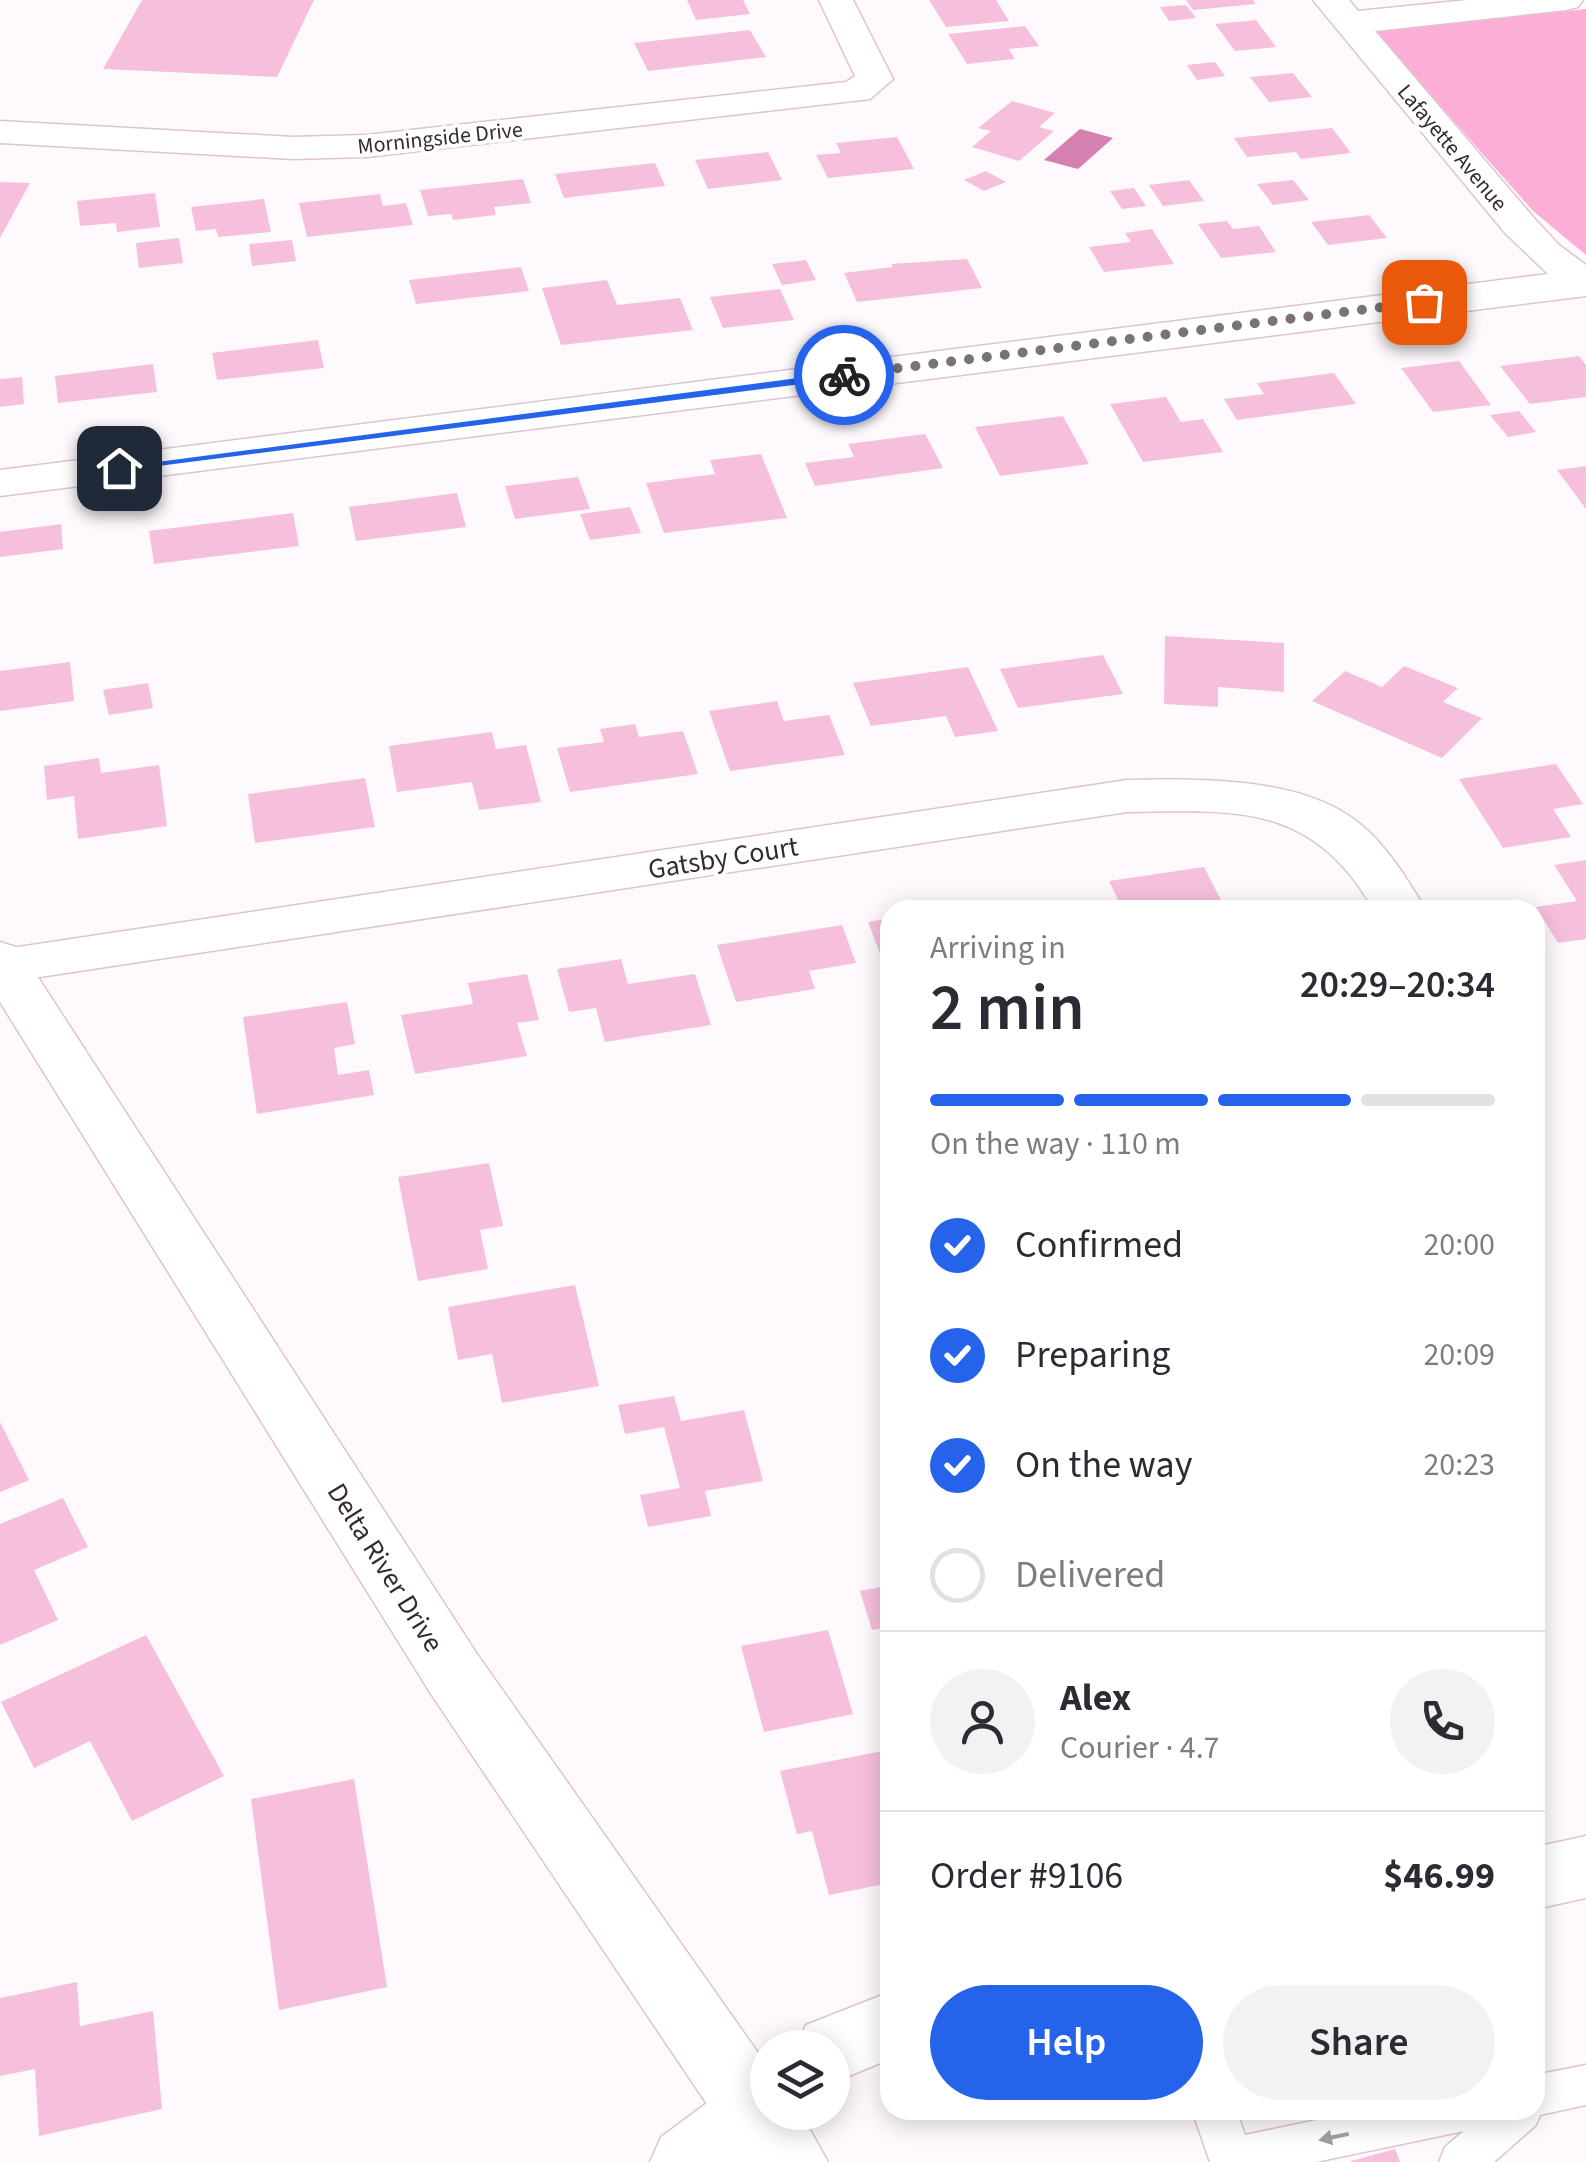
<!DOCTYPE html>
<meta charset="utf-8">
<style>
:root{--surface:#fff;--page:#f2f2f3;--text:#2b2b33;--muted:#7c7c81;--line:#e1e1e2;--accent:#2563eb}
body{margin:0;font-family:"Source Sans 3",sans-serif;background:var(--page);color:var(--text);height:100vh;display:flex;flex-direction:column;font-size:38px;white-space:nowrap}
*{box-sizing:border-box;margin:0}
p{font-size:32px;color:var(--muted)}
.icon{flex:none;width:55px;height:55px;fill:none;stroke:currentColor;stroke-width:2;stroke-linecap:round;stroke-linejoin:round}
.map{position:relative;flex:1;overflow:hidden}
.panel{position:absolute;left:880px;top:900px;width:665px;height:1220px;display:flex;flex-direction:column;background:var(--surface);border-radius:30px;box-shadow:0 5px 25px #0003}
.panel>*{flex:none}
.tools{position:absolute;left:750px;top:2030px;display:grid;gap:20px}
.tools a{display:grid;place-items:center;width:100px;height:100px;border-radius:50%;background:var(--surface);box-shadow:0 5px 25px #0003;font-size:50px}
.pin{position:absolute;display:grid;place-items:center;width:85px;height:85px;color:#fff;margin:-42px;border-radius:20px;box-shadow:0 5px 15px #0006}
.courier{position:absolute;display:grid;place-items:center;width:100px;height:100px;margin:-50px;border:8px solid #2563eb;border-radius:50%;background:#fff;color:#222;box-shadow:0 2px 12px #0007}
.summary em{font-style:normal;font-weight:600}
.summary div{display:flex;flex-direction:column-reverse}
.summary{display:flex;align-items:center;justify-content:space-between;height:170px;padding:0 50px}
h1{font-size:65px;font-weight:600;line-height:75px}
.bar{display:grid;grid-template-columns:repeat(4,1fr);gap:15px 10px;align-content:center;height:120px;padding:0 50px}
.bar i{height:12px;border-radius:8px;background:var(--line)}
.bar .current{background:var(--accent)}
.bar p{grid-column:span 4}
.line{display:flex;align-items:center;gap:25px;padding:0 50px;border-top:2px solid var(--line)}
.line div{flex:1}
.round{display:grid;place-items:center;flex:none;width:105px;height:105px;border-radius:52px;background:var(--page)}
ol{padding:0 50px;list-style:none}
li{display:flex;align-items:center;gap:30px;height:110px}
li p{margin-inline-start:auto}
li .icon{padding:10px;border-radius:50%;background:var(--accent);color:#fff;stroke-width:4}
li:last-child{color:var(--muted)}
li i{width:55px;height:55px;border:5px solid var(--line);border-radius:50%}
.cta{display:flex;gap:20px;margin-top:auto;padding:20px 50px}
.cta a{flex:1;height:115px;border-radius:60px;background:var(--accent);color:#fff;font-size:40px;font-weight:600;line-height:115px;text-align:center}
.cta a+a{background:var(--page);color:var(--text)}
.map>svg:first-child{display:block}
</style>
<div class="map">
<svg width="1586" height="2162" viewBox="0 0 1586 2162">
<rect width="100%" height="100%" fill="#fef9fc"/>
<path fill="#fcaed7" d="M 1586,9 L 1586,255 L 1533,211 L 1375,32 Z"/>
<path fill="#d581af" d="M 1080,129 L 1113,138 L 1078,169 L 1044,160 Z"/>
<g fill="#f6c0dc">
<path d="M 142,0 L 314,0 L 277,77 L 103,69 Z"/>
<path d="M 687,0 L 743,0 L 750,14 L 696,20 Z"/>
<path d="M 929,0 L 996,0 L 1009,21 L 946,27 Z"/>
<path d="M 1186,0 L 1253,0 L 1256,4 L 1193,10 Z"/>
<path d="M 1186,5 L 1196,18 L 1169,21 L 1160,7 Z"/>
<path d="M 1256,20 L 1276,47 L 1235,51 L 1215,24 Z"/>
<path d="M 1025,26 L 1039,46 L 1009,49 L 1015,59 L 967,64 L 948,34 Z"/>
<path d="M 750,30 L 766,57 L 648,71 L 634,43 Z"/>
<path d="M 1215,62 L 1225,76 L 1197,80 L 1187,65 Z"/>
<path d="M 1293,73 L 1312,97 L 1269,102 L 1250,77 Z"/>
<path d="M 1012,101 L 1055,113 L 1039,127 L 1054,131 L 1019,161 L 972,147 L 991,131 L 978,128 Z"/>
<path d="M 1332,128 L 1351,153 L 1301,159 L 1296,152 L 1247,157 L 1234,138 Z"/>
<path d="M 897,137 L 914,169 L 828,178 L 816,155 L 841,153 L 836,143 Z"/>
<path d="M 768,152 L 782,180 L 708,189 L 695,160 Z"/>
<path d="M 655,163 L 665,186 L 564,198 L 555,174 Z"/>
<path d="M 986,171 L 1006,182 L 984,191 L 964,180 Z"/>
<path d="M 523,179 L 531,203 L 494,207 L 496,215 L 453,220 L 451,214 L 428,216 L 420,190 Z"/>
<path d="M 1189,180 L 1204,201 L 1163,206 L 1149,185 Z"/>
<path d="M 1293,180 L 1309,200 L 1273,205 L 1257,184 Z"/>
<path d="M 0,182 L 30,183 L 0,238 Z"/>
<path d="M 1134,188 L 1146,206 L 1122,209 L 1110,191 Z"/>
<path d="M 155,193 L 160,227 L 117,232 L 116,223 L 80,226 L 77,201 Z"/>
<path d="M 380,194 L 383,206 L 406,203 L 413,225 L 307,237 L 299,203 Z"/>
<path d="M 264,199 L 271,232 L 218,237 L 216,229 L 196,231 L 191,207 Z"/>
<path d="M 1369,215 L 1387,238 L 1328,245 L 1311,222 Z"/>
<path d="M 1227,221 L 1233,229 L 1259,226 L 1276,252 L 1221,258 L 1198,224 Z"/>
<path d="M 1152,229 L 1174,264 L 1104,272 L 1089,247 L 1131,242 L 1125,233 Z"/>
<path d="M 179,238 L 183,263 L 139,268 L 136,243 Z"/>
<path d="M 292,240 L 296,261 L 252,266 L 249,244 Z"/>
<path d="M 967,259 L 982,288 L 857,302 L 844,273 L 893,267 L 891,264 Z"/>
<path d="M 806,260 L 816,280 L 782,285 L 772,264 Z"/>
<path d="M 521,267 L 529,291 L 416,304 L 409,280 Z"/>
<path d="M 607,280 L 617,305 L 680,298 L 693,330 L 561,345 L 542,288 Z"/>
<path d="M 780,289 L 794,320 L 723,328 L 710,297 Z"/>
<path d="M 318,340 L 324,368 L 217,380 L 212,353 Z"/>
<path d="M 1579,356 L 1586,365 L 1586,397 L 1530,404 L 1500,366 Z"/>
<path d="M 1459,361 L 1491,405 L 1433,412 L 1401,368 Z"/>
<path d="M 153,364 L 157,392 L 58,403 L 55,376 Z"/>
<path d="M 1334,373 L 1356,404 L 1237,420 L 1224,399 L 1264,394 L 1257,383 Z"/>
<path d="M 22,377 L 24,404 L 0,407 L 0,379 Z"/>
<path d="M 1166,397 L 1181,422 L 1203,419 L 1223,452 L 1143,462 L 1110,404 Z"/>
<path d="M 1519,411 L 1536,432 L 1508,437 L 1490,415 Z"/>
<path d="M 1063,416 L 1089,464 L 1000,476 L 975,427 Z"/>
<path d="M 925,434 L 943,468 L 815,486 L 805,463 L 854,457 L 848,444 Z"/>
<path d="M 761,454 L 787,518 L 664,533 L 646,483 L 715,474 L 710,460 Z"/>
<path d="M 1586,466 L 1586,509 L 1557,470 Z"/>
<path d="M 578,477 L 590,509 L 515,519 L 505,486 Z"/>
<path d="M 457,493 L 466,527 L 356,541 L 349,507 Z"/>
<path d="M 630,507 L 641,533 L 590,540 L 580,514 Z"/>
<path d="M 293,513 L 299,546 L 154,564 L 149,531 Z"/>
<path d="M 61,524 L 63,549 L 0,557 L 0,532 Z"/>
<path d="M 1165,636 L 1284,643 L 1284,692 L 1218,687 L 1218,707 L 1164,704 Z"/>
<path d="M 1103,655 L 1123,694 L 1018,708 L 1000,669 Z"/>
<path d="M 70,662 L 74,701 L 0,711 L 0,671 Z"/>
<path d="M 1404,666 L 1458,688 L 1443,702 L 1482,718 L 1442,758 L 1312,701 L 1345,671 L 1382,687 Z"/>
<path d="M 968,667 L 998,731 L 955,737 L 946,716 L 871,726 L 853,683 Z"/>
<path d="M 148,683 L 153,708 L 109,715 L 103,690 Z"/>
<path d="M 777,701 L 784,721 L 829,715 L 845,755 L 730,771 L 709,711 Z"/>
<path d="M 635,724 L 639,737 L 683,731 L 698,774 L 570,792 L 557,748 L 604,742 L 600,729 Z"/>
<path d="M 492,732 L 496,749 L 526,745 L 541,802 L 479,810 L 472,782 L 397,792 L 389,746 Z"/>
<path d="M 99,758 L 101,773 L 159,765 L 167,826 L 78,839 L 74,796 L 47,800 L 44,766 Z"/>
<path d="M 1556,764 L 1583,804 L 1553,809 L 1571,837 L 1503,848 L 1459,779 Z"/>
<path d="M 365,778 L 375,827 L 255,843 L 248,794 Z"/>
<path d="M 1586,860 L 1586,939 L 1558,943 L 1536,907 L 1577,901 L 1554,865 Z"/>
<path d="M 1204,867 L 1226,910 L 1123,910 L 1109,881 Z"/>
<path d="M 890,918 L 890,980 L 868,922 Z"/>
<path d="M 842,925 L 856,963 L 809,971 L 815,989 L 736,1002 L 717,945 Z"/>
<path d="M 621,959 L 628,984 L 695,974 L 711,1025 L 605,1042 L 596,1008 L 569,1012 L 557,969 Z"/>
<path d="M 527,974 L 539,1020 L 517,1023 L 527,1056 L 415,1074 L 401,1015 L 473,1004 L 468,983 Z"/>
<path d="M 347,1002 L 355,1044 L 334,1048 L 338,1075 L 369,1070 L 374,1095 L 257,1114 L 243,1017 Z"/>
<path d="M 489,1163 L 503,1226 L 480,1230 L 488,1269 L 418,1281 L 398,1177 Z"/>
<path d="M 575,1285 L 599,1386 L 502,1403 L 492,1354 L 458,1360 L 448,1307 Z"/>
<path d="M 674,1396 L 681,1421 L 744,1410 L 763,1481 L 705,1491 L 711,1516 L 648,1527 L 640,1495 L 680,1488 L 664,1427 L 625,1434 L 618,1405 Z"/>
<path d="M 0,1422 L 29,1480 L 0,1492 Z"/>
<path d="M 63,1498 L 88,1547 L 34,1570 L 58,1620 L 0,1645 L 0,1524 Z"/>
<path d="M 890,1585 L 890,1627 L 872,1630 L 860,1591 Z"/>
<path d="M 828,1630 L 853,1714 L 764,1732 L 741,1646 Z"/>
<path d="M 146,1635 L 224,1776 L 132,1821 L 90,1741 L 34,1768 L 1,1702 Z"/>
<path d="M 888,1750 L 890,1883 L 829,1895 L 812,1831 L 797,1834 L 780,1771 Z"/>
<path d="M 354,1779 L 387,1987 L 279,2010 L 251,1799 Z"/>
<path d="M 77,1982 L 80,2026 L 153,2011 L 162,2109 L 39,2136 L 35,2069 L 0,2076 L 0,1998 Z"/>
<path d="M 1395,2149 L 1400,2162 L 1351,2162 L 1351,2161 Z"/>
</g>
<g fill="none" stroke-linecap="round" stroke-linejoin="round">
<defs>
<path id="lane" d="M 1586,2065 L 1586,2105 L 1540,2115 L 1536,2125 L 1494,2162 L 1439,2162 L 1445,2147 L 1464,2131 L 1316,2162 L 1210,2162 L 1192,2110 L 1236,2110 L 1245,2135 L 1365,2110 L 1535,2110 L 1535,2075 Z"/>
<g id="street">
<path d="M 819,0 L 853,0 L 893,79 L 870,99 L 366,157 L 293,159 L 0,143 L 0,121 L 293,137 L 366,135 L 846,82 L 855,76 Z"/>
<path d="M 1313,0 L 1349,0 L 1358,11 L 1467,0 L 1583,0 L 1578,7 L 1566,10 L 1375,31 L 1533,217 L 1559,245 L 1586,265 L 1586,296 L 0,496 L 0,470 L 1548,274 L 1505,233 Z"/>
<path d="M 1127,780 C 1198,779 1302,776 1360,824 C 1388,847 1407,879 1426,910 L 1374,910 C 1312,803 1238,810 1127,812 L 0,983 L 0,951 L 5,949 Z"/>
<path d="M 1586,1836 L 1586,1898 L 1535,1909 L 1535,1847 Z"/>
<path d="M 890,1992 L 890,2059 L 832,2083 L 832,2048 L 796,2048 L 806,2025 Z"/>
<path d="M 768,2067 L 768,2112 L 800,2112 L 794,2127 L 748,2162 L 650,2162 L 661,2137 L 742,2077 Z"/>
</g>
<path id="secondary" d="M 0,942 L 19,948 L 477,1654 L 768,2067 L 768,2112 L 800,2112 L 828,2162 L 746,2162 L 431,1694 L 0,1002 Z"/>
</defs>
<use href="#lane" stroke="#dec4d1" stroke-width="3"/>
<use href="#street" stroke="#dec4d1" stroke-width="3"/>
<use href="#secondary" stroke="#dec4d1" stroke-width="3"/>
<use href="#lane" fill="#fff" fill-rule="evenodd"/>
<use href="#street" fill="#fff" fill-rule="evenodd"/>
<use href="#secondary" fill="#fff" fill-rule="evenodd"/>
</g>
<defs><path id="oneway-solid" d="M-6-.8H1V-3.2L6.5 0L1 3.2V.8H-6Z" transform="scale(2.5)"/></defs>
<use fill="#a49fa1" href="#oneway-solid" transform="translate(1334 2137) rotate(168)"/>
<path fill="#2563eb" d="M 844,372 L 848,378 L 119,471 L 112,468 Z"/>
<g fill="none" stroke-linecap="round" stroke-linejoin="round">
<path stroke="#7b7277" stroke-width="10" stroke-dasharray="0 18" d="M 844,375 L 1424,302"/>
</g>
<g text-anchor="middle" stroke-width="8" stroke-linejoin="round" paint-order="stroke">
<g font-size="22" fill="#342a2f" stroke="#fff">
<text transform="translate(440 137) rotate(-6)" y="8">Morningside Drive</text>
<text transform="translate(1453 147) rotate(50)" y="8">Lafayette Avenue</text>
</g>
<g font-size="28" fill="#342a2f" stroke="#fff">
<text transform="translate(723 857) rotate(-9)" y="10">Gatsby Court</text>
<text transform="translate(386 1567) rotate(58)" y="10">Delta River Drive</text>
</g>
</g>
</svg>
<div class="tools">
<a><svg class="icon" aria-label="layers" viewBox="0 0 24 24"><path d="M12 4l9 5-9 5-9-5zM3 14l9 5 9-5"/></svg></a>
</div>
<div class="pin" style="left:1424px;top:302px;background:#ea580c"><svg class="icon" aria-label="bag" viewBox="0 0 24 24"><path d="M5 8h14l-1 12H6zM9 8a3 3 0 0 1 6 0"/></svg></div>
<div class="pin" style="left:119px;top:468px;background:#1f2937"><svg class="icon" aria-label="home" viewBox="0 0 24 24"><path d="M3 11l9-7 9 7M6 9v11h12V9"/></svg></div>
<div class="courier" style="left:844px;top:375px"><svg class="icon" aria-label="bike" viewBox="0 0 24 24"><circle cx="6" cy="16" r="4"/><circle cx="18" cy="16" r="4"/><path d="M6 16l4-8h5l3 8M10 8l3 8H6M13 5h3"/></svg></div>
<section class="panel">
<div class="summary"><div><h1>2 min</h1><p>Arriving in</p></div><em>20:29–20:34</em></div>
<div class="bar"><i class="current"></i><i class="current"></i><i class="current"></i><i></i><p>On the way · 110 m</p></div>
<ol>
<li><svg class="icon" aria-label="check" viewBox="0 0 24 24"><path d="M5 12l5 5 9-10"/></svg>Confirmed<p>20:00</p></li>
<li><svg class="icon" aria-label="check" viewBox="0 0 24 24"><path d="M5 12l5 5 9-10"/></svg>Preparing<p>20:09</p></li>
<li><svg class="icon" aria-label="check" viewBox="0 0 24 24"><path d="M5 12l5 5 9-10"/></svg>On the way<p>20:23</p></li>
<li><i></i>Delivered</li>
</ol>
<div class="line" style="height:180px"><a class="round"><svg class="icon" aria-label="person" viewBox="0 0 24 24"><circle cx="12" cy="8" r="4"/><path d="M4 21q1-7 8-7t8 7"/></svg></a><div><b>Alex</b><p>Courier · 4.7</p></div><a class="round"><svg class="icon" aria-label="phone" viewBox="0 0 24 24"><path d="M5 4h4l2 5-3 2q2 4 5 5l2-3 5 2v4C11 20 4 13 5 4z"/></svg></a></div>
<div class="line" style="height:130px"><div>Order #9106</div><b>$46.99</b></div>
<div class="cta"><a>Help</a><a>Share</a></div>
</section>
</div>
